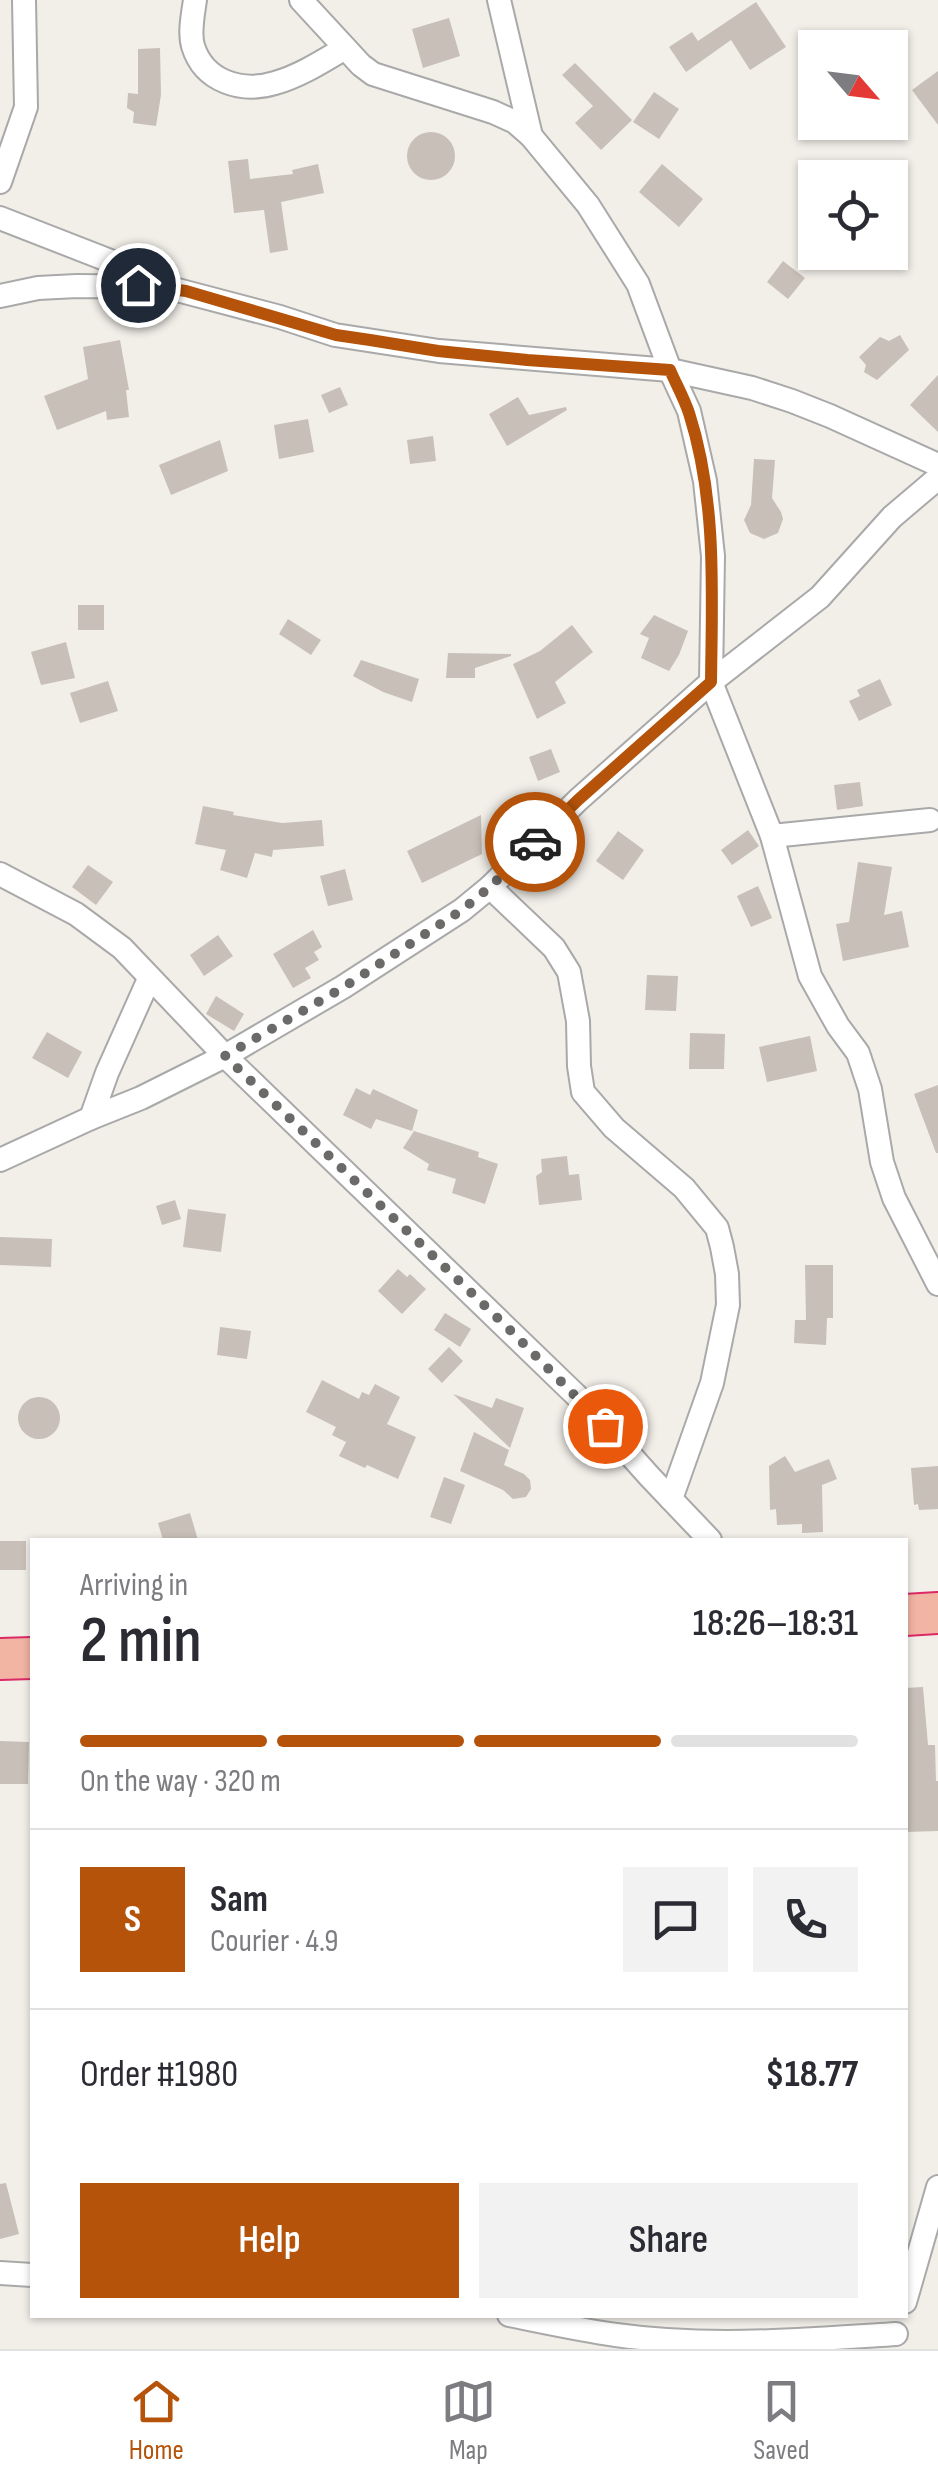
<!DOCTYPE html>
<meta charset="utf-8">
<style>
:root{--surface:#fff;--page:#f2f2f3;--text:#2b2b33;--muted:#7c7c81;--line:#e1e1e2;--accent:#b45309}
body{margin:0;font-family:"Sofia Sans Condensed",sans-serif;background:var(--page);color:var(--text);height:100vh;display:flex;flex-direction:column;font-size:38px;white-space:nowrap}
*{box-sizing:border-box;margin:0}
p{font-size:32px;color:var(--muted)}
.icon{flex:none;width:55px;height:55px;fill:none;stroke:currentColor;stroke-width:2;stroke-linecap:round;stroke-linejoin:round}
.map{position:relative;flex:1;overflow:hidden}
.panel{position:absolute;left:30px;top:1538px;width:878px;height:780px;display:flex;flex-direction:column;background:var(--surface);border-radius:0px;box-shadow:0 2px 8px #0004}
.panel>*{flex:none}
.needle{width:65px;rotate:118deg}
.controls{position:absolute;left:798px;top:30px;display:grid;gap:20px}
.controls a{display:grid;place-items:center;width:110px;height:110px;border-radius:0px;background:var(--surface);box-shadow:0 2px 8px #0004;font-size:50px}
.pin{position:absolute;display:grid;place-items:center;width:85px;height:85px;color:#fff;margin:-42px;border:5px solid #fff;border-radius:50%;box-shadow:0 2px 10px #0007}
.courier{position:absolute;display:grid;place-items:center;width:100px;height:100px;margin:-50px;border:8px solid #b45309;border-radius:50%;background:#fff;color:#222;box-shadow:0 2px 12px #0007}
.summary em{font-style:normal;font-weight:600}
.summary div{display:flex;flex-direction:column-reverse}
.summary{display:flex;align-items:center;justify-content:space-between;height:170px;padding:0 50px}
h1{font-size:65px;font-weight:600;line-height:75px}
.bar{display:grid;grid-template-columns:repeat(4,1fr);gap:15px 10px;align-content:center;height:120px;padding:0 50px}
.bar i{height:12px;border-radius:8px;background:var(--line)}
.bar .selected{background:var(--accent)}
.bar p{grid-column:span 4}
.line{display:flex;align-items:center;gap:25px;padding:0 50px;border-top:2px solid var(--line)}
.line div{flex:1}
.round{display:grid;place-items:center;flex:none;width:105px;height:105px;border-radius:0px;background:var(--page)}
.button{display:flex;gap:20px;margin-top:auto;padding:20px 50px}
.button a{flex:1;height:115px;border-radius:0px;background:var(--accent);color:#fff;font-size:40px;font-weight:600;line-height:115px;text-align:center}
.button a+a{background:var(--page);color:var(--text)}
.menu{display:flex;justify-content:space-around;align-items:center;height:140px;border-top:2px solid var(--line);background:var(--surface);font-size:28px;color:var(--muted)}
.menu a{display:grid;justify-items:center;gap:5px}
.menu .selected{color:var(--accent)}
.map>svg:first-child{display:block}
</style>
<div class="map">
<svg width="938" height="2349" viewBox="0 0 938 2349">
<rect width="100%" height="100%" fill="#f2efe9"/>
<g fill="#c7bfb8">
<path d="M 756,2 L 786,47 L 750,70 L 731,40 L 686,72 L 669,47 L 692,32 L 698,41 Z"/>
<path d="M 449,18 L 460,56 L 423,68 L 412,29 Z"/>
<path d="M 160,48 L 161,95 L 156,126 L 133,123 L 134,112 L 127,108 L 128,93 L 138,94 L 138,49 Z"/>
<path d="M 575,63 L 632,120 L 601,150 L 575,123 L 593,106 L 562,75 Z"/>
<path d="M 938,71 L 938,125 L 912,90 Z"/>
<path d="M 654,92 L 679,109 L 659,139 L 633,122 Z"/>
<circle cx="431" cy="156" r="24"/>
<path d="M 248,159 L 250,179 L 293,174 L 292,170 L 318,164 L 324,193 L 281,202 L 288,250 L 270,253 L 264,210 L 234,213 L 228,161 Z"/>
<path d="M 662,164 L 703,199 L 679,227 L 639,192 Z"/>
<path d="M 783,261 L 805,278 L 788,299 L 767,282 Z"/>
<path d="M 900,335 L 909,350 L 877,380 L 864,372 L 866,365 L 859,357 L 880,337 L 889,341 Z"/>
<path d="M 120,340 L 129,390 L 126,390 L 129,417 L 107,420 L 106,411 L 57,430 L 44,396 L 88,379 L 83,347 Z"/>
<path d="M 938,375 L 938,432 L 910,405 Z"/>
<path d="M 340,387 L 348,405 L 329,413 L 321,395 Z"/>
<path d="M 518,397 L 529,415 L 566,407 L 567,410 L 507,446 L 489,414 Z"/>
<path d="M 308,419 L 314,452 L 279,459 L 274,425 Z"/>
<path d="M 433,436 L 436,461 L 410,464 L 407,440 Z"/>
<path d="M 220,440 L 228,471 L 171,495 L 159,465 Z"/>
<path d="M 754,459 L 775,460 L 772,498 L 781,512 L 783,519 L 778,533 L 764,539 L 750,533 L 744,520 L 751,505 Z"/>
<rect x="78" y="605" width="26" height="25"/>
<path d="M 654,615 L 688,631 L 679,655 L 669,671 L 641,658 L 649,638 L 640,634 Z"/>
<path d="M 288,619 L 321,640 L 311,655 L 279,634 Z"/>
<path d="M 572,625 L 593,652 L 555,682 L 566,703 L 537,719 L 513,664 L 540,651 Z"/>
<path d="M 66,642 L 75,678 L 41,685 L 31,652 Z"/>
<path d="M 448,653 L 511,654 L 511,656 L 475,668 L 475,678 L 446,678 Z"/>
<path d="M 361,660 L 419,679 L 412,702 L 383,692 L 353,676 Z"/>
<path d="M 880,679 L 892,705 L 859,721 L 849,701 L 860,696 L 857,690 Z"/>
<path d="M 108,681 L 118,711 L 80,723 L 70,693 Z"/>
<path d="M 551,749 L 560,772 L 538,781 L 529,757 Z"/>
<path d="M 860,782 L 863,806 L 837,810 L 834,785 Z"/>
<path d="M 203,806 L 234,812 L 233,815 L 282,823 L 322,820 L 324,846 L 273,850 L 272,857 L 255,853 L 247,878 L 220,870 L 226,850 L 195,844 Z"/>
<path d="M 481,815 L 482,854 L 422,883 L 407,851 Z"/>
<path d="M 748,830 L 759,846 L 732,865 L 721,850 Z"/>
<path d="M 618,831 L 644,850 L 623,880 L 596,861 Z"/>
<path d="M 858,862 L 892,867 L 884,915 L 902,911 L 909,947 L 843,961 L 836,924 L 849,922 Z"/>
<path d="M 88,865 L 113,882 L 96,905 L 72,887 Z"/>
<path d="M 345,869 L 353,900 L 328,906 L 320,876 Z"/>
<path d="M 758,886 L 772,918 L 751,927 L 737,896 Z"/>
<path d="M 313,930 L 322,947 L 314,952 L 319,960 L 305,968 L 311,978 L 293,988 L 273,954 Z"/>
<path d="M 218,935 L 233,956 L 204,976 L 190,955 Z"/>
<path d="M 647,975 L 678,976 L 676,1011 L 645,1010 Z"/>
<path d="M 216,996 L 244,1014 L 234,1031 L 206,1014 Z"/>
<path d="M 47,1032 L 82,1052 L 68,1078 L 32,1058 Z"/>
<path d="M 690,1033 L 725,1034 L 724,1069 L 689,1069 Z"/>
<path d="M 810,1036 L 817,1071 L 767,1082 L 759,1047 Z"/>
<path d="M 938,1085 L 938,1153 L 936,1153 L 914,1094 Z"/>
<path d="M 356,1088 L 370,1095 L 373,1089 L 418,1110 L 412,1131 L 376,1119 L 371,1129 L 343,1115 Z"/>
<path d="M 414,1131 L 479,1152 L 478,1157 L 498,1164 L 485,1204 L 452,1193 L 456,1179 L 427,1170 L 429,1164 L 403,1148 Z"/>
<path d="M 567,1156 L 569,1175 L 579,1174 L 582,1200 L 539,1205 L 536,1176 L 542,1172 L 541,1159 Z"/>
<path d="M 175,1200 L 181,1219 L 162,1225 L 156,1206 Z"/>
<path d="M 188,1209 L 226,1214 L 221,1252 L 183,1247 Z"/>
<path d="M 0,1237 L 52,1239 L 51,1267 L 0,1265 Z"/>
<path d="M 805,1265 L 833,1265 L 833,1318 L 827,1318 L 826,1345 L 794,1343 L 795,1320 L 806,1320 Z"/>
<path d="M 398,1269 L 407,1277 L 410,1274 L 426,1289 L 402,1314 L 378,1291 Z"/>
<path d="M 445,1313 L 471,1329 L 460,1347 L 434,1330 Z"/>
<path d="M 220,1327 L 251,1331 L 247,1359 L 217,1355 Z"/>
<path d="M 449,1347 L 463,1361 L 442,1383 L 428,1369 Z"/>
<path d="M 322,1380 L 359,1399 L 362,1392 L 369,1395 L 375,1384 L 400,1397 L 387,1424 L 416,1437 L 398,1479 L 367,1465 L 365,1468 L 339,1456 L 346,1442 L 332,1435 L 336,1427 L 306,1412 Z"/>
<path d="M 453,1394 L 492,1408 L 496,1398 L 524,1408 L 510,1448 Z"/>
<circle cx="39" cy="1418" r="21"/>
<path d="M 474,1432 L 509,1450 L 504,1465 L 524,1474 L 530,1480 L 531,1489 L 526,1497 L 513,1499 L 503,1490 L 460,1471 Z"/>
<path d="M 785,1456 L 795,1472 L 829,1459 L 837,1479 L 822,1485 L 823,1532 L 802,1533 L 802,1524 L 777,1525 L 776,1509 L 770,1510 L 769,1466 Z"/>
<path d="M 938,1466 L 938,1509 L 919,1510 L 918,1504 L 914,1505 L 911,1468 Z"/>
<path d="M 444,1477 L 465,1485 L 451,1524 L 430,1517 Z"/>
<path d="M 190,1513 L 198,1540 L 163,1540 L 158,1523 Z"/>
<rect x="0" y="1541" width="26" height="29"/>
<path d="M 923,1687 L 928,1745 L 935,1745 L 936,1781 L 938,1781 L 938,1831 L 905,1832 L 905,1688 Z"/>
<path d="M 0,1741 L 29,1742 L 28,1784 L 0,1784 Z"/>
<path d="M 6,2183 L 19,2234 L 0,2239 L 0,2184 Z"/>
</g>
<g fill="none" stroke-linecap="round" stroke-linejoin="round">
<defs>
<g id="minor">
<path d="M 195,0 C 193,14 189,33 193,46 C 204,82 242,93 275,83 C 300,76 323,61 345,48"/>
<path d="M 301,0 L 361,65 L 373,74 L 493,112 L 515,122 L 531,136 L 588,205 L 638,284 L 670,370 L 689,411 L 705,481 L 713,556 L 711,682 L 772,836 L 810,976 L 838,1026 L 858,1053 L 870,1089 L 882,1162 L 894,1198 L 938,1284"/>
<path d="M 499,0 L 531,136"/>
<path d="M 0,182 L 26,107 L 24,0"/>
<path d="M 0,218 L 159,280"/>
<path d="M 0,296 L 38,288 L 77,286 L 166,287 L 280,317 L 335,335 L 439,351 L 670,370 L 752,388 L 792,401 L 830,416 L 938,465"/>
<path d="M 772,836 L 930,820"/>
<path d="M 0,874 L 76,914 L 122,948 L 225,1056 L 582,1401 L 650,1477 L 710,1540"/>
<path d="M 490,887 L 554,948 L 569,972 L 578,1021 L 579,1066 L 583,1092 L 614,1128 L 684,1188 L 717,1228 L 722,1247 L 727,1274 L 728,1305 L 712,1383 L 671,1499"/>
<path d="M 91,1118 L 107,1073 L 149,979"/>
<path d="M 0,1160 L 91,1118 L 141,1098 L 225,1056 L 343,987 L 462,910 L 490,887 L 578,800 L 711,682 L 820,597 L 892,517 L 938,478"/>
<path d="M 0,2273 L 32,2275"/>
<path d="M 905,2302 L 938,2187"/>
<path d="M 509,2315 C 544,2322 580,2330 616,2335 C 708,2348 803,2340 896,2334"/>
</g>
<g id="trunk">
<path d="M 905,1615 L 938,1613"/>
<path d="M 0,1659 L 32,1658"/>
</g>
</defs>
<use href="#minor" stroke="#a9a9a9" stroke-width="26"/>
<use href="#trunk" stroke="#dc2a67" stroke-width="44"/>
<use href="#minor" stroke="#fff" stroke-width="22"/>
<use href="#trunk" stroke="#f2b4a3" stroke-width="40"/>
</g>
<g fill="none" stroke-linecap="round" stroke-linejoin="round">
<path stroke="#6b6a68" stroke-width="10" stroke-dasharray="0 18" d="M 535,842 L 490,887 L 462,910 L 344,987 L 225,1056 L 508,1328 L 605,1426"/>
<path stroke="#b45309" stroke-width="12" d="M 138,285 L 186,291 L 336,335 L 370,340 L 438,351 L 527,360 L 670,370 C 676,384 684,398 689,413 C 717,500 712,592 711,682 L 578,800 L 535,842"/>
</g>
</svg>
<div class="controls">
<a><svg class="needle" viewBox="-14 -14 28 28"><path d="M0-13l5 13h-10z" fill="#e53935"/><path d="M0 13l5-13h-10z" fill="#7c7c81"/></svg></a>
<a><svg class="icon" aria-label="locate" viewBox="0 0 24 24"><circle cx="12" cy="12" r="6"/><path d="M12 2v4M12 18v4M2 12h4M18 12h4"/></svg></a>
</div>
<div class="pin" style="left:605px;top:1426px;background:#ea580c"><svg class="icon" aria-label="bag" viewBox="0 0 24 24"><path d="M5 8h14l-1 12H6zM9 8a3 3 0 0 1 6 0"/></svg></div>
<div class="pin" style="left:138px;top:285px;background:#1f2937"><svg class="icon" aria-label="home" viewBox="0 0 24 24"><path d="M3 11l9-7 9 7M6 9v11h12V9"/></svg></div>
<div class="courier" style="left:535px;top:842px"><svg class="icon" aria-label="car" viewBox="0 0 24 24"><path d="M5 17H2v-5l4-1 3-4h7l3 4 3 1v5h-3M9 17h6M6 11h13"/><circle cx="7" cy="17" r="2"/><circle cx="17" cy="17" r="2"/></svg></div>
<section class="panel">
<div class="summary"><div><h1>2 min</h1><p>Arriving in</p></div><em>18:26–18:31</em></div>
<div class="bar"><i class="selected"></i><i class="selected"></i><i class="selected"></i><i></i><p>On the way · 320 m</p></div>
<div class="line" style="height:180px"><b class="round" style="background:var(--accent);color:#fff">S</b><div><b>Sam</b><p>Courier · 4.9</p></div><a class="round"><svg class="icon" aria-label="chat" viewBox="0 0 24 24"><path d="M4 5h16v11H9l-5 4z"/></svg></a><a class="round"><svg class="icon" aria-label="phone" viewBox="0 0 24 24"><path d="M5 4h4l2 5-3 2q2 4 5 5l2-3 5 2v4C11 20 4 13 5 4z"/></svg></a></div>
<div class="line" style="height:130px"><div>Order #1980</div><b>$18.77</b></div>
<div class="button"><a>Help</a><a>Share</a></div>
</section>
</div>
<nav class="menu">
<a class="selected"><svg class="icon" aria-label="home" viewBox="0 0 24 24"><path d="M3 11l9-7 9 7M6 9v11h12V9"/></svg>Home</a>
<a><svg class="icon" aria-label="map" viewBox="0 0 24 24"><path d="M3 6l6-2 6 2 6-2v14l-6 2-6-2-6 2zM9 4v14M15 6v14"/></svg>Map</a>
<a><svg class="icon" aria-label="saved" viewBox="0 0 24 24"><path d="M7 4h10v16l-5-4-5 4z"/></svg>Saved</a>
</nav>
